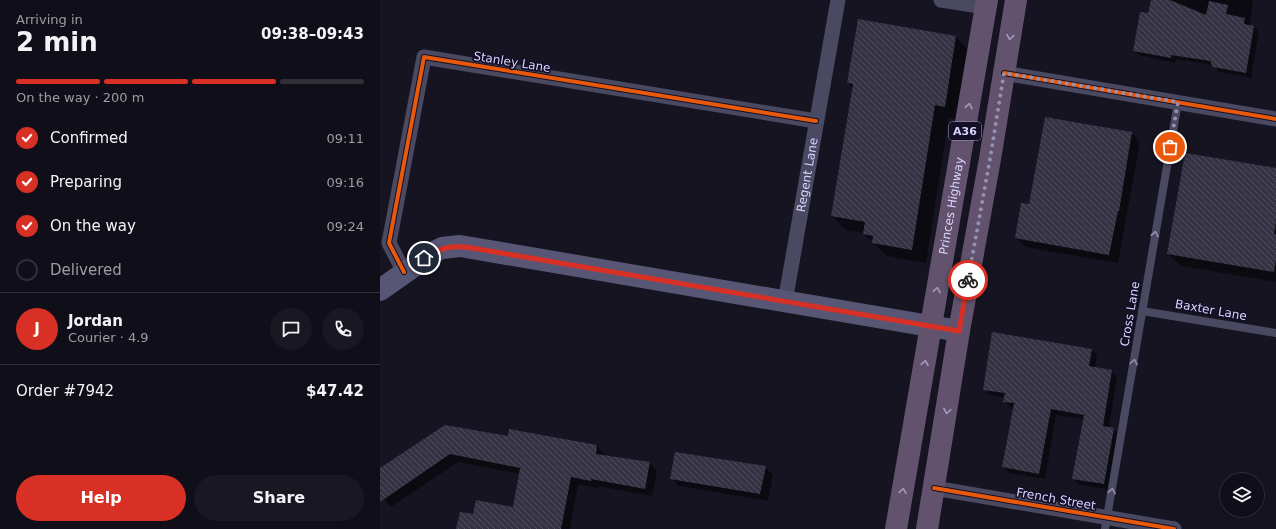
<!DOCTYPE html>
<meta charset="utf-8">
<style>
:root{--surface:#100f19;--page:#191822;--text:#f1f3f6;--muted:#9c9ca2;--line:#302f38;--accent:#d93025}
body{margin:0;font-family:"DejaVu Sans",sans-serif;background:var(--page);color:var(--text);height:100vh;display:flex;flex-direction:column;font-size:15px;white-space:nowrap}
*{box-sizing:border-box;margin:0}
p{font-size:13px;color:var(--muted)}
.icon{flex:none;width:22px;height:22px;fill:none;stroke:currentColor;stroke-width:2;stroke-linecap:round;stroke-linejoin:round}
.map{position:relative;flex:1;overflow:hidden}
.sheet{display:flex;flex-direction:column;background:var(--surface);width:380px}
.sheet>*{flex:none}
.buttons{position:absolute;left:840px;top:473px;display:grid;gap:8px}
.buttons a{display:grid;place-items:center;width:44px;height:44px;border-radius:50%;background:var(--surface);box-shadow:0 4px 16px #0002,0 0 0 1px var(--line);font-size:20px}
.pin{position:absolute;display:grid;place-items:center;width:34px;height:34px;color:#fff;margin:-17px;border:2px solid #fff;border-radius:50%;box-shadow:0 1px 4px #0007}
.courier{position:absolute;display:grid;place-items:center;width:40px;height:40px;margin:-20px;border:3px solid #d93025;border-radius:50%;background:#fff;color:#222;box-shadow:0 1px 5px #0007}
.summary em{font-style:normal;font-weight:800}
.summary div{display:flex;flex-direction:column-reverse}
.summary{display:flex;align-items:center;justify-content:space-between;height:68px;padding:0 16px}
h1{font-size:26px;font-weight:800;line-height:30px}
.bar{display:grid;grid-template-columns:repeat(4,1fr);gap:6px 4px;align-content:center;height:48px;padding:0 16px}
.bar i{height:5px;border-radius:3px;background:var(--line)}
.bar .active{background:var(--accent)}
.bar p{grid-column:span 4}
.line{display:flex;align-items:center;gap:10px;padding:0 16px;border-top:1px solid var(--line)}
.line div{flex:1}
.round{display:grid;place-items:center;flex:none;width:42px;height:42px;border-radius:21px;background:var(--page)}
ol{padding:0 16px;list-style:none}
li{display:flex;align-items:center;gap:12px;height:44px}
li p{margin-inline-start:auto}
li .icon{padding:4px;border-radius:50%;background:var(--accent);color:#fff;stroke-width:4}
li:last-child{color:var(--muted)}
li i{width:22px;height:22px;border:2px solid var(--line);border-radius:50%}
.cta{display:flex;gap:8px;margin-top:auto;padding:8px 16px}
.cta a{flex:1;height:46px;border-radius:24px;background:var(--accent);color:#fff;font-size:16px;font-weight:800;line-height:46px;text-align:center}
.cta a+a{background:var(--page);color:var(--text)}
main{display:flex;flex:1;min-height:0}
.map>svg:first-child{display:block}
</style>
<main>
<section class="sheet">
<div class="summary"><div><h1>2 min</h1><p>Arriving in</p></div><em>09:38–09:43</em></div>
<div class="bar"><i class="active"></i><i class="active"></i><i class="active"></i><i></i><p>On the way · 200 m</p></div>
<ol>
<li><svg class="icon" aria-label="check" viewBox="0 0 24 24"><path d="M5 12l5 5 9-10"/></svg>Confirmed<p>09:11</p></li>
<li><svg class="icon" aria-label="check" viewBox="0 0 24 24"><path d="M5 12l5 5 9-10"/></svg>Preparing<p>09:16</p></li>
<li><svg class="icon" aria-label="check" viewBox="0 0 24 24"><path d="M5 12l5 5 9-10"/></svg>On the way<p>09:24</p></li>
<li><i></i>Delivered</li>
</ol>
<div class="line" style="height:72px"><b class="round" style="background:var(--accent);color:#fff">J</b><div><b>Jordan</b><p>Courier · 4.9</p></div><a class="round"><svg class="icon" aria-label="chat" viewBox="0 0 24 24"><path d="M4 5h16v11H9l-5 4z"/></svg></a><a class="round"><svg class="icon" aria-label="phone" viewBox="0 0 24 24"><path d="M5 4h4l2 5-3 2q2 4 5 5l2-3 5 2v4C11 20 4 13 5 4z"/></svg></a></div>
<div class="line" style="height:52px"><div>Order #7942</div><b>$47.42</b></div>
<div class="cta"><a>Help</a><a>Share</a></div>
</section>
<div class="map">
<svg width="896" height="529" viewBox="0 0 896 529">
<defs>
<pattern id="building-back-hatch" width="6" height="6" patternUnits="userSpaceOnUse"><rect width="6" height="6" fill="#343243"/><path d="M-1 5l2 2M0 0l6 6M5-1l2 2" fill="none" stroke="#514f5f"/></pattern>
</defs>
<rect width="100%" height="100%" fill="#161421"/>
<g fill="#0007">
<path d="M 772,0 L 873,0 L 870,26 L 874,26 L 879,32 L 871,78 L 839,72 L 833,65 L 796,59 L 795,63 L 759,55 L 754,50 Z"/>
<path d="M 478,20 L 576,37 L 590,51 L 578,120 L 569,118 L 546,263 L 507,256 L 484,234 L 485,233 L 466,230 L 452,216 L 473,88 L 468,83 Z"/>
<path d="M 752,133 L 760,142 L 738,263 L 645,247 L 636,238 L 650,205 Z"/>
<path d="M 896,170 L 896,282 L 801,266 L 788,254 Z"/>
<path d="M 712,350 L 717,355 L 715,368 L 731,371 L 737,376 L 729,428 L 733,429 L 739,434 L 729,490 L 699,484 L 693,479 L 704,419 L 676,415 L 665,479 L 629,473 L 623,467 L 634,408 L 630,407 L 625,401 L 625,398 L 610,395 L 604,389 Z"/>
<path d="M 128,438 L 217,446 L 224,454 L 224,456 L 270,463 L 277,471 L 272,496 L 218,486 L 218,488 L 198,484 L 190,529 L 78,529 L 94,515 L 134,508 L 140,474 L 78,462 L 11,507 L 0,495 L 0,469 Z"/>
<path d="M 385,467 L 393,475 L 388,501 L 299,486 L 291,478 Z"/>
</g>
<g fill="url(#building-back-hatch)">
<path d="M 771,0 L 790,0 L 826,15 L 829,1 L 848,5 L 846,14 L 865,18 L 864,24 L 874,26 L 866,73 L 833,67 L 830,61 L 791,55 L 791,58 L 753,51 L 760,12 L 768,13 Z"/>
<path d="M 478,19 L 576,36 L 565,107 L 555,105 L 532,250 L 492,243 L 493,236 L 483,234 L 485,222 L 451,216 L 473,84 L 467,83 Z"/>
<path d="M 665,117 L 752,132 L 739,211 L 738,211 L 729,255 L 635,238 L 641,203 L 649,204 Z"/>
<path d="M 805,153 L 896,168 L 896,221 L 894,234 L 896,235 L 896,259 L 894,272 L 787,254 Z"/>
<path d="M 612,332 L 712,349 L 709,366 L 732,370 L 723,426 L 734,428 L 724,484 L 692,479 L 704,415 L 671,409 L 659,474 L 622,467 L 634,403 L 623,402 L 625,393 L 603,390 Z"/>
<path d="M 65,425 L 128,436 L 129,429 L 217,445 L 216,454 L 270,462 L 265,489 L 211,479 L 211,481 L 191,477 L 181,529 L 76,529 L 80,512 L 93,514 L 96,500 L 133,507 L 140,468 L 70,454 L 0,502 L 0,468 Z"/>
<path d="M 295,452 L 386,466 L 380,494 L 290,479 Z"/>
</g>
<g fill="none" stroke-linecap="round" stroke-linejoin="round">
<g stroke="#4a4962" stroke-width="8">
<path d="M 762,311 L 896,333"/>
<path d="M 725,529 L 798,102"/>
</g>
<g stroke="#4a4962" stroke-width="15">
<path d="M 561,0 L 606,7"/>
<path d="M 624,73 L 896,119"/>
<path d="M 24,272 L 9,243 L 44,57 L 436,121"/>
<path id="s1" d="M 405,302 L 458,0"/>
<path d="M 554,488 L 794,529"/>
</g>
<path stroke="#575674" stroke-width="22" d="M 0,290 L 54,252 L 62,248 L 80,246 L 579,331"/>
<g stroke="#62526e" stroke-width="22">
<path id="s2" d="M 516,529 L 607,0"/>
<path d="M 547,529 L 579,331 L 610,159 L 636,0"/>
</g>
<defs>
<g id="cycleway">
<path d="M 624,73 L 896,119"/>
<path d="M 24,272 L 9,243 L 44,57 L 436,121"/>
<path d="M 554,488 L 794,529"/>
</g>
</defs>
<use href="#cycleway" stroke="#130f26" stroke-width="6"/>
<use href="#cycleway" stroke="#e8590c" stroke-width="4"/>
</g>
<defs><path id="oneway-chevron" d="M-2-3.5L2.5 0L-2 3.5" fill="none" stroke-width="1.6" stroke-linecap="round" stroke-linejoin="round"/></defs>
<g stroke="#a39abe">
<use href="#oneway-chevron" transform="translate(630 37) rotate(99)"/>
<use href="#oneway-chevron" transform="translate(589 106) rotate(-80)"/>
<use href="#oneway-chevron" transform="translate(557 290) rotate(-81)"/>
<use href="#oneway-chevron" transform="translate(545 363) rotate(-80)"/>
<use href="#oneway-chevron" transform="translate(567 411) rotate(99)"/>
<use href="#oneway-chevron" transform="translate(523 491) rotate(-80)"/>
</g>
<g stroke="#928eb0">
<use href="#oneway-chevron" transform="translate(775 234) rotate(-80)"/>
<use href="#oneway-chevron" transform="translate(754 362) rotate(-80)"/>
<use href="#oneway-chevron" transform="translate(732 491) rotate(-80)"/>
</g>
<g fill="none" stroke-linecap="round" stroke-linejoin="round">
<path stroke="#9591b1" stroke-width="4" stroke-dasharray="0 7.2" d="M 588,280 L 610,159 L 624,73 L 798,102 L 790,147"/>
<path stroke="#d93025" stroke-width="5" d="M 44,258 C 61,247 72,245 92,248 L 579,331 L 588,280"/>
</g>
<g text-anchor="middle" stroke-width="3.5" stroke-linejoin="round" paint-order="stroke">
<rect fill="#130f26" stroke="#9e99be" stroke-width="1" x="569" y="122" width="32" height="18" rx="3"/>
<g font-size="11" font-weight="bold" fill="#d9d4ff">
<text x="585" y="135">A36</text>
</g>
<g font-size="12" fill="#d9d4ff" stroke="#130f26">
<text transform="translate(132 62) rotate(9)" y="4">Stanley Lane</text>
<text dy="4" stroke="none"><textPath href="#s1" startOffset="129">Regent Lane</textPath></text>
<text dy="4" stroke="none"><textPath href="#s2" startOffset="328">Princes Highway</textPath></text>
<text transform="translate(831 310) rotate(10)" y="4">Baxter Lane</text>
<text transform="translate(750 314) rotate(-80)" y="4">Cross Lane</text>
<text transform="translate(676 499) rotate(10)" y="4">French Street</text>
</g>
</g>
</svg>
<div class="buttons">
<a><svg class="icon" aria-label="layers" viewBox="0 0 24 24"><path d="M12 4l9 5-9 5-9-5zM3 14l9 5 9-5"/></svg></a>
</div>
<div class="pin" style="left:790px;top:147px;background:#ea580c"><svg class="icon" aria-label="bag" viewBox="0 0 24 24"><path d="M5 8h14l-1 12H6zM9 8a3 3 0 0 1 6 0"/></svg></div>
<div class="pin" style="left:44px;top:258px;background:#1f2937"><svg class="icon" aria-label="home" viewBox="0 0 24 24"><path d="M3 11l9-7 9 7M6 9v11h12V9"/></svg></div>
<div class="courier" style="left:588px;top:280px"><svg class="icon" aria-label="bike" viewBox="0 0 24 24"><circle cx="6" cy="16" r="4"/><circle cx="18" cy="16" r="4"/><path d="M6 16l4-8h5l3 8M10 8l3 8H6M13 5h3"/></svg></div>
</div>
</main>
